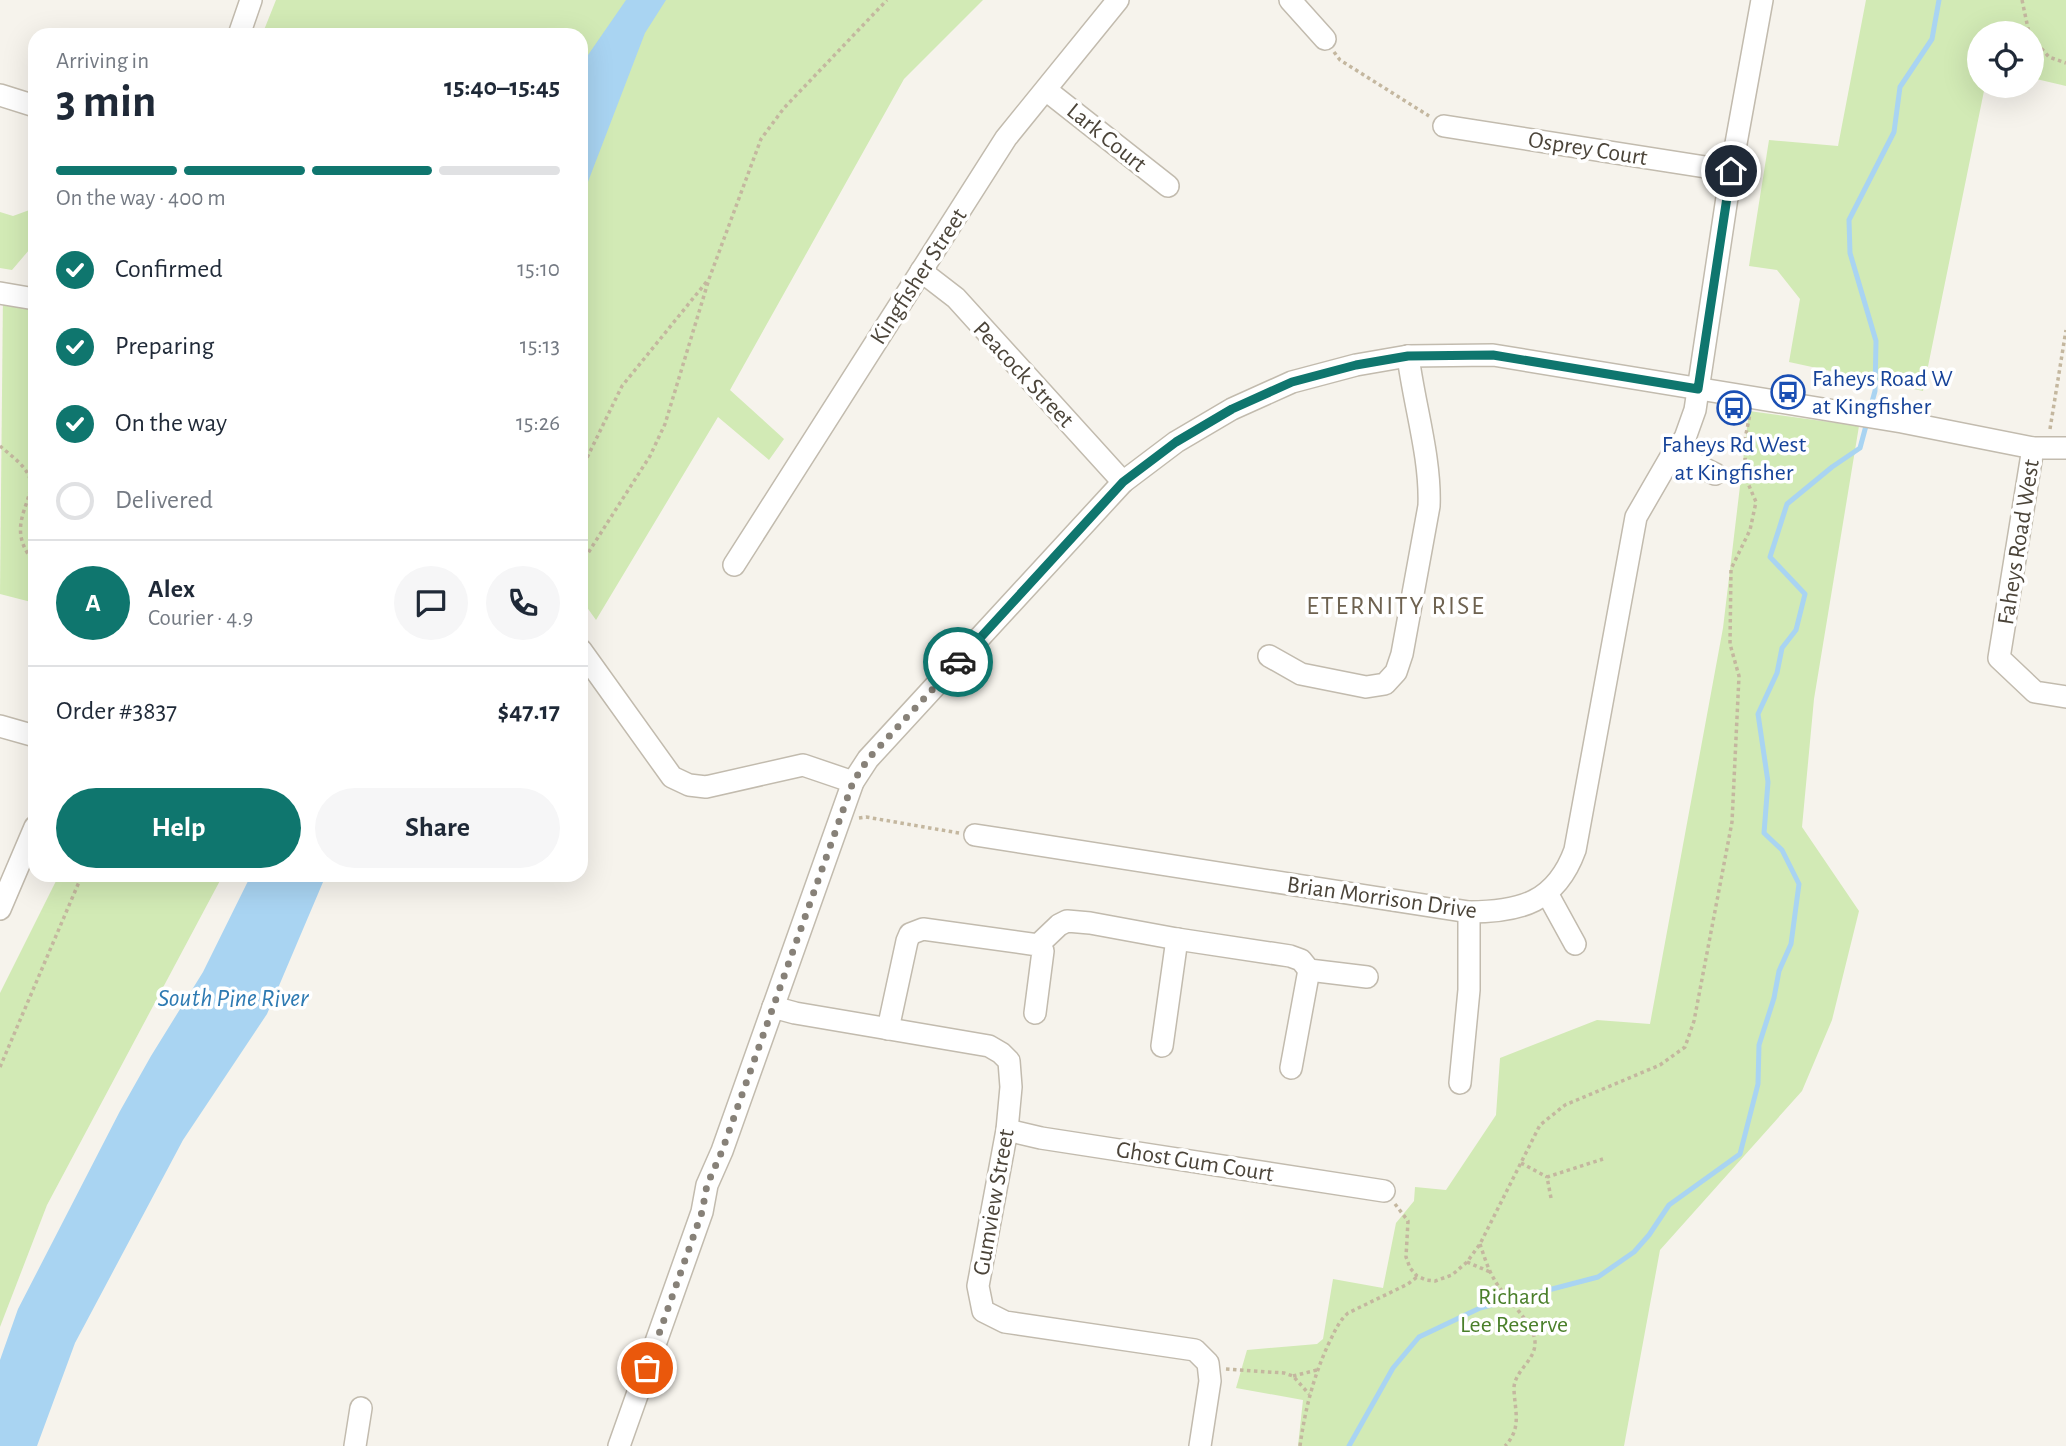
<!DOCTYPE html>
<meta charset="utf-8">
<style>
:root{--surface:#fff;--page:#f6f6f7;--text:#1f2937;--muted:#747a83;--line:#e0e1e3;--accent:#0f766e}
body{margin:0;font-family:"Alegreya Sans",sans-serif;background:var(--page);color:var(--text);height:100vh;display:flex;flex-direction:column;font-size:26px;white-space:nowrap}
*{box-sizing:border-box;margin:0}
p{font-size:23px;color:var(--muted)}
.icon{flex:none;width:38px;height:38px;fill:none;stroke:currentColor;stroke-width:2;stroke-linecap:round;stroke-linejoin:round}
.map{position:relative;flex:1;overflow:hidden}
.panel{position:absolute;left:28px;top:28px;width:560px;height:854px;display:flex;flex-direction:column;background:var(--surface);border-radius:21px;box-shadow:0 7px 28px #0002}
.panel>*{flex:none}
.controls{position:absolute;left:1967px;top:21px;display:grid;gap:14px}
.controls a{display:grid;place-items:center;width:77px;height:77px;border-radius:50%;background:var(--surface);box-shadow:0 7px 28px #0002;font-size:35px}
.pin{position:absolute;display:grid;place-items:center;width:60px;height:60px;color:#fff;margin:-30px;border:4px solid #fff;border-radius:50%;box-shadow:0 2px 7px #0007}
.courier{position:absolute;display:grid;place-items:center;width:70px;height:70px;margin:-35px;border:5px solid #0f766e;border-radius:50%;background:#fff;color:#222;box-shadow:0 2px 9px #0007}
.overview em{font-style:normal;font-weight:700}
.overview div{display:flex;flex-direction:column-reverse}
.overview{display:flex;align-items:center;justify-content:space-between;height:119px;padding:0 28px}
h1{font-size:46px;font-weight:700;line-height:52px}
.bar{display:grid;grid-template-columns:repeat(4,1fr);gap:10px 7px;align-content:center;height:84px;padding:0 28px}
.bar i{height:9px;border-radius:5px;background:var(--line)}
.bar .selected{background:var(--accent)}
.bar p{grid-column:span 4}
.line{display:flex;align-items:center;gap:18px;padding:0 28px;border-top:2px solid var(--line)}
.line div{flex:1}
.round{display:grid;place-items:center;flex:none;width:74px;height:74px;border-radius:37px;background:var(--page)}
ol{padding:0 28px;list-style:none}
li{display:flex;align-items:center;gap:21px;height:77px}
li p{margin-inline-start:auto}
li .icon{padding:7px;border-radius:50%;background:var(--accent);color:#fff;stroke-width:4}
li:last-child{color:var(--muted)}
li i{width:38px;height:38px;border:4px solid var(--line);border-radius:50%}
.cta{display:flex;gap:14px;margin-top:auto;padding:14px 28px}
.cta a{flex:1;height:80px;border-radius:42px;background:var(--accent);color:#fff;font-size:28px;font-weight:700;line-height:80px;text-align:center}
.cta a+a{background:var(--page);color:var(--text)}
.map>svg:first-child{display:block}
</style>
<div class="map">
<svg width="2066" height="1446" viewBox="0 0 2066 1446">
<rect width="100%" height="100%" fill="#f6f3ec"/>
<g fill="#d2eab5">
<path d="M 276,0 L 983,0 L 904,79 L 730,390 L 784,439 L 769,460 L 718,417 L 596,620 L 581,599 L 581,35 L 262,35 Z"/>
<path d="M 1866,0 L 2066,0 L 2066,86 L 2032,78 L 2032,33 L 1979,33 L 1979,86 L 1985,86 L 1923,391 L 1789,362 L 1800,299 L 1777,270 L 1749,266 L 1769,140 L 1838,146 Z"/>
<path d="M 35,208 L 35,243 L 12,270 L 0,268 L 0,212 L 13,216 Z"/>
<path d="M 3,293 L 35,297 L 35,603 L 0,594 Z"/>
<path d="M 1749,411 L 1859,426 L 1814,699 L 1802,827 L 1859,911 L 1832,1020 L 1802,1091 L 1660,1250 L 1624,1446 L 1298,1446 L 1303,1400 L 1236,1388 L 1247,1350 L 1317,1344 L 1323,1339 L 1333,1279 L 1383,1288 L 1396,1223 L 1414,1201 L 1415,1187 L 1446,1190 L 1496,1115 L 1500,1058 L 1597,1020 L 1650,1024 L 1723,628 Z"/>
<path d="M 59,875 L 223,875 L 47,1205 L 0,1327 L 0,993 Z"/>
</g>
<g fill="#a9d4f2">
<path d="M 626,0 L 666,0 L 645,33 L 581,200 L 581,74 L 588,55 Z"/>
<path d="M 251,875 L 326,875 L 267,1014 L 183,1140 L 75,1343 L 37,1446 L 0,1446 L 0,1360 L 18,1309 L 120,1111 L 151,1056 L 203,972 Z"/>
</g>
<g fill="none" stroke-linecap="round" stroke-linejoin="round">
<g stroke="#a9d4f2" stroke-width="5">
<path d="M 1869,413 L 1875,391 L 1876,341 L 1850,253 L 1849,220 L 1894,132 L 1900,87 L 1932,39 L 1939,0"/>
<path d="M 1349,1446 L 1393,1368 L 1419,1337 L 1480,1308 L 1598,1277 L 1634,1252 L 1649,1235 L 1669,1205 L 1740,1154 L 1758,1084 L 1759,1045 L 1774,998 L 1779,971 L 1791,944 L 1799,884 L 1782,850 L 1764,833 L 1768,782 L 1758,714 L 1777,673 L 1782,648 L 1796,630 L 1805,594 L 1770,557 L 1787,504 L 1832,467 L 1860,448 L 1867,422"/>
</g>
<defs>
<g id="minor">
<path d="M 1290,0 L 1325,39"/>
<path d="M 239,35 L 251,0"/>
<path d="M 1046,90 L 1168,186"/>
<path d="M 0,95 L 35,106"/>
<path d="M 1444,126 L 1731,171"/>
<path d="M 921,271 L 956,298 L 1123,482"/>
<path d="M 0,293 L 35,299"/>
<path d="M 2033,448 L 1999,658 L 2035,692 L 2066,697"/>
<path d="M 1673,453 L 1715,474"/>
<path d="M 734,565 L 1006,138 L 1118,0"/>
<path d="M 581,650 L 672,777 L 689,785 L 706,787 L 803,765 L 853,782"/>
<path d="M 1269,656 L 1301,674 L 1366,687 L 1385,684 L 1396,672 L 1402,654 L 1429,506 C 1431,458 1414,404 1408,356"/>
<path d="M 0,726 L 35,736"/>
<path d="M 975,835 L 1469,912 C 1521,912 1556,902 1575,850 L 1636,517 L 1673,453 L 1685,438 L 1695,410 L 1731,171 L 1762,0"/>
<path d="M 1547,893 L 1575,944"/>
<path d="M 0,909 L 35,827"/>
<path d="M 1038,945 L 1059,925 L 1067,921 L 1090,923 L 1177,939 L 1290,956 L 1301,960 L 1309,970 L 1367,977"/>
<path d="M 773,1007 L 795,1013 L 989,1046 L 1001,1053 L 1009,1061 L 1011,1087 L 1007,1130 L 978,1286 L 983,1311 L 1005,1322 L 1195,1350 L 1208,1363 L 1210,1381 L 1200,1446"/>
<path d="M 888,1029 L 907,941 L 910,934 L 923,929 L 1038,945 L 1043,951 L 1035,1013"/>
<path d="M 1162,1046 L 1177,939"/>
<path d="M 1291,1068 L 1309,970"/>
<path d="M 1460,1083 L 1469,990 L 1469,912"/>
<path d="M 1007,1130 L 1041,1138 L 1384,1191"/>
<path d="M 355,1446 L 361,1408"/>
<path d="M 619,1446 L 702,1212 L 707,1185 L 722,1151 L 853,782 L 868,759 L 1123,482 L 1176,442 L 1232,409 L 1292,382 L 1356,365 L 1408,356 L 1493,355 L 1902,422 L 2033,448 L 2066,448"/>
</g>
</defs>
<use href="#minor" stroke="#c2bbae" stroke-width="24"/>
<g stroke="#c4b79f" stroke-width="3.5" stroke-dasharray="3.5 3.5" stroke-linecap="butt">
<path d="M 2022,0 L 2029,33"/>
<path d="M 2032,38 L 2049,57 L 2066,63"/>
<path d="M 1334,52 L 1340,60 L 1429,116"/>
<path d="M 2050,429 L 2066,330"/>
<path d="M 0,446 C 9,454 22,463 28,474 C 41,498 0,524 35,563"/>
<path d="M 581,470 L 622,386 L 708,280"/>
<path d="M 581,564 L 650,456 L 665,424 L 709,279 L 761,139 L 784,108 L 887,0"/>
<path d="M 859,818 L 866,817 L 959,833"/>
<path d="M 0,1067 L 82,875"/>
<path d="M 1521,1163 L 1547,1177"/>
<path d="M 1551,1198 L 1547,1177 L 1603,1159"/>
<path d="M 1395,1204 L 1408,1221 L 1406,1257 L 1410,1268 L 1417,1276 L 1426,1280 L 1435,1281 L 1452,1275 L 1467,1262 L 1480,1244 L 1540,1125 L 1565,1105 L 1660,1065 L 1685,1047 L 1694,1021 L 1732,822 L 1739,676 L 1730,644 L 1731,569 L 1750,530 L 1756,502 L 1747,481 L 1744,444 L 1750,414"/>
<path d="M 1480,1244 C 1484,1256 1488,1269 1494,1279 C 1504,1298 1534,1322 1535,1342 C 1536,1361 1513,1371 1514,1390 C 1515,1412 1522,1428 1505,1446"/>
<path d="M 1467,1262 L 1490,1272"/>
<path d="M 1226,1369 L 1284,1373 L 1293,1376 L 1309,1394"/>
<path d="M 1293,1376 L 1317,1370"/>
<path d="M 1300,1446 C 1305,1410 1313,1378 1328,1345 C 1334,1333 1338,1322 1348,1313 L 1408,1284 L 1417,1277"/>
</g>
<use href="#minor" stroke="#fff" stroke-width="21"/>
</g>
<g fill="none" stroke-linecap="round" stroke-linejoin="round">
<path stroke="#878178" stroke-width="7" stroke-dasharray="0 12.6" d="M 647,1368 L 702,1212 L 707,1185 L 722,1151 L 853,782 L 868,759 L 958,662"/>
<path stroke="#0f766e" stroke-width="9" d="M 958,662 L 1123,482 L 1176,442 L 1232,409 L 1292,382 L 1356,365 L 1408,356 L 1493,355 L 1698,389 L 1731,171"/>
</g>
<defs>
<symbol id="bus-ring" viewBox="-11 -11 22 22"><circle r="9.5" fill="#fff" stroke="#1a4fb4" stroke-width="1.5"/><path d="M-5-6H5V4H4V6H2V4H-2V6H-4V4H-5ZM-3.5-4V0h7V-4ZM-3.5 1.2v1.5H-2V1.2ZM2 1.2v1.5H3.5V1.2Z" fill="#1a4fb4"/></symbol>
</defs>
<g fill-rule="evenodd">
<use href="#bus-ring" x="1769" y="373" width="38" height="38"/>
<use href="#bus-ring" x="1715" y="389" width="38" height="38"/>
</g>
<g text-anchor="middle" stroke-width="7" stroke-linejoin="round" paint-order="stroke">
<g font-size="24" fill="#4b4439" stroke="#fff">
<text transform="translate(1107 137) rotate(39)" y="8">Lark Court</text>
<text transform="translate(1588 148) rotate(9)" y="8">Osprey Court</text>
<text transform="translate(918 276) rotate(-57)" y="8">Kingfisher Street</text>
<text transform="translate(1024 374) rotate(47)" y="8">Peacock Street</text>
<text transform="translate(2018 542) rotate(-81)" y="8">Faheys Road West</text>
<text transform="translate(1382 897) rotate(8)" y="8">Brian Morrison Drive</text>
<text transform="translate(1195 1161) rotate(9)" y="8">Ghost Gum Court</text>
<text transform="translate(993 1202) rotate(-80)" y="8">Gumview Street</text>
</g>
<g font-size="24" fill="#164399" stroke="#fff" text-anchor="start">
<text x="1812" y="386">Faheys Road W<tspan x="1812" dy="28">at Kingfisher</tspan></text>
<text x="1734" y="452" text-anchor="middle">Faheys Rd West<tspan x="1734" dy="28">at Kingfisher</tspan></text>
</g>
<g font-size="24" fill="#4a7f2a" stroke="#fff">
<text x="1514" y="1304">Richard<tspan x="1514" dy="28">Lee Reserve</tspan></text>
</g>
<g font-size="26" letter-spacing="2" fill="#6e6250" stroke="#fff">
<text x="1396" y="614">ETERNITY RISE</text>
</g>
<g font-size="26" font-style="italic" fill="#2e7ab2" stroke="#fff">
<text x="233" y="1006">South Pine River</text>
</g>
</g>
</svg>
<div class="controls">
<a><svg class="icon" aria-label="locate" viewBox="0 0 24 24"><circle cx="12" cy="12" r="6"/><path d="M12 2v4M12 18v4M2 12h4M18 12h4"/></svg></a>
</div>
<div class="pin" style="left:647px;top:1368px;background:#ea580c"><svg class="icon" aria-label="bag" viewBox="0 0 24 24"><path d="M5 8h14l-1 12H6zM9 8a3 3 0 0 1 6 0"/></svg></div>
<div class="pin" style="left:1731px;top:171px;background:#1f2937"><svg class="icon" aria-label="home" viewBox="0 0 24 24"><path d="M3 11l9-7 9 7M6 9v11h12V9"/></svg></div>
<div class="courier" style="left:958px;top:662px"><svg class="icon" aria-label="car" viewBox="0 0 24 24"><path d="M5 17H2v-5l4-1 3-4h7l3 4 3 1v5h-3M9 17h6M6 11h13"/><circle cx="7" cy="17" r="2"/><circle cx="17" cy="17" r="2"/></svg></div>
<section class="panel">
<div class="overview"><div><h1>3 min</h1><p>Arriving in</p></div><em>15:40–15:45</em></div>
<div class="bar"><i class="selected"></i><i class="selected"></i><i class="selected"></i><i></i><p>On the way · 400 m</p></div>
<ol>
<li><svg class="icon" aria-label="check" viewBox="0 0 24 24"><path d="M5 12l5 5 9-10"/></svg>Confirmed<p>15:10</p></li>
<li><svg class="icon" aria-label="check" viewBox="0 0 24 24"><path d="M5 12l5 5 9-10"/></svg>Preparing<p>15:13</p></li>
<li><svg class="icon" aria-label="check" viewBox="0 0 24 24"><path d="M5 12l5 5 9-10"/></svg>On the way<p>15:26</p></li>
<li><i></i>Delivered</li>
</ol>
<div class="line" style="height:126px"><b class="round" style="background:var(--accent);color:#fff">A</b><div><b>Alex</b><p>Courier · 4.9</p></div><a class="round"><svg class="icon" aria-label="chat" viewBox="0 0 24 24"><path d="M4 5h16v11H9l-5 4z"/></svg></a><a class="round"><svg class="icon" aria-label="phone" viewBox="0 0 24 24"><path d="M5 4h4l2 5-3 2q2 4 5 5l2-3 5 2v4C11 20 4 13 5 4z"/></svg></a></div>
<div class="line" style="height:91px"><div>Order #3837</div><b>$47.17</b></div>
<div class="cta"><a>Help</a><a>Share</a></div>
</section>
</div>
